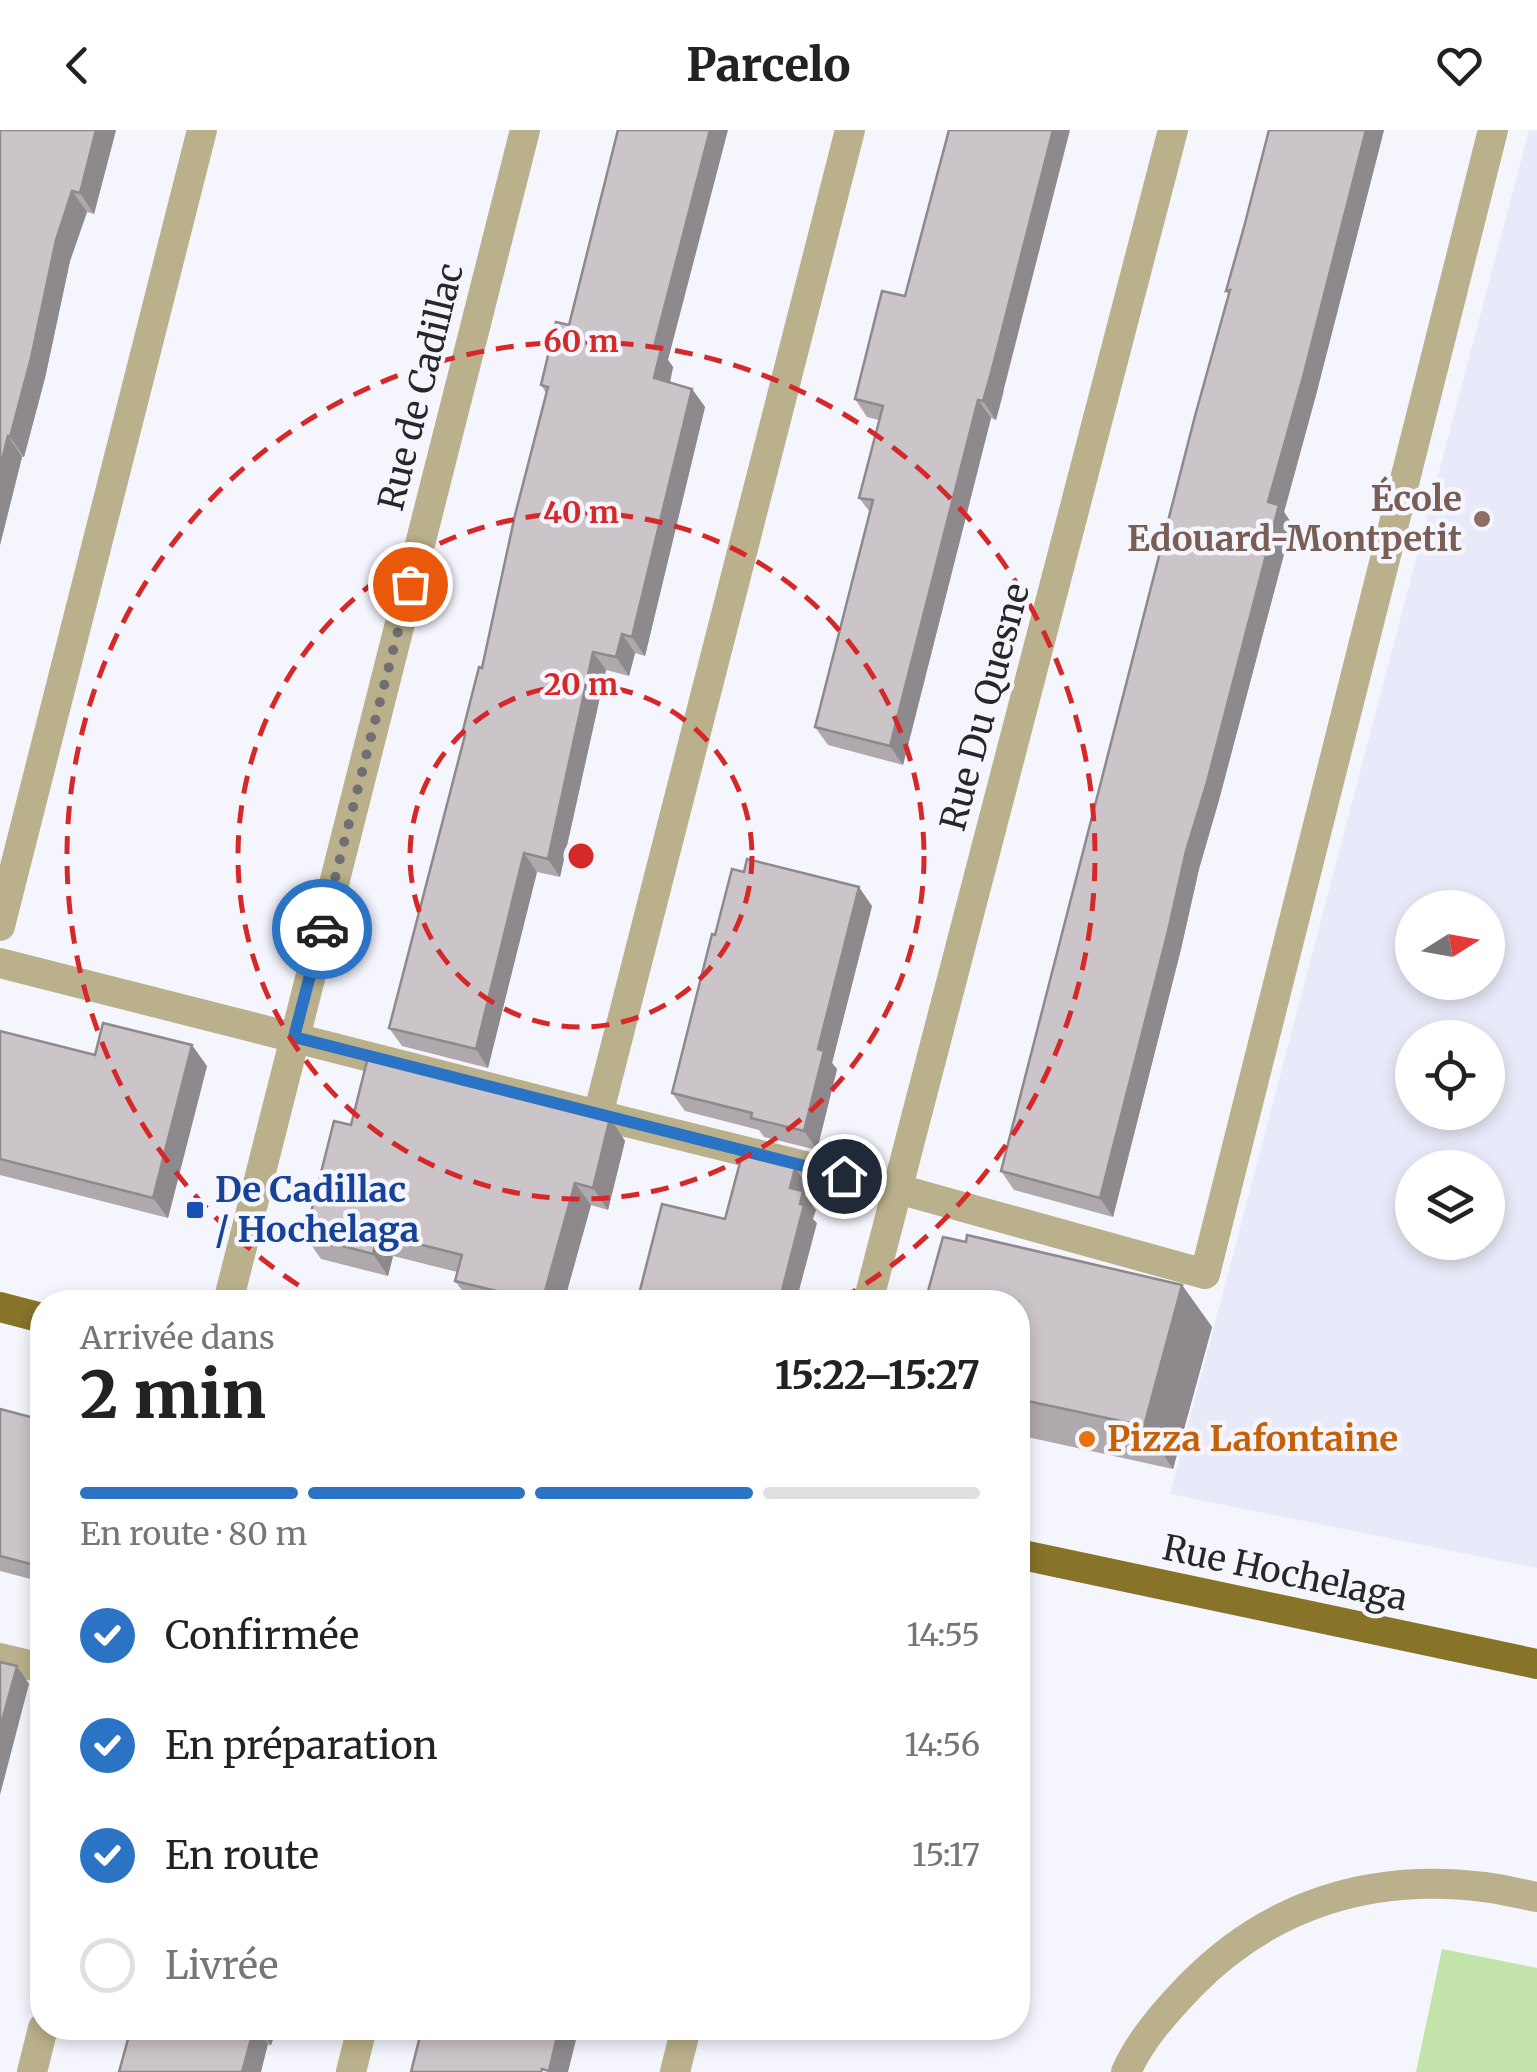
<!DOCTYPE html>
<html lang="fr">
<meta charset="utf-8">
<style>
:root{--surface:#fff;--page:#f2f2f2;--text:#222;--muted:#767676;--line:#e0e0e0;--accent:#2b74c5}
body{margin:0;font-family:Merriweather,serif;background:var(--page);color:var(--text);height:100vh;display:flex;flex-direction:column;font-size:38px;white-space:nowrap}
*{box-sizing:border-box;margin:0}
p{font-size:32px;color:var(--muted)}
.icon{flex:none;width:55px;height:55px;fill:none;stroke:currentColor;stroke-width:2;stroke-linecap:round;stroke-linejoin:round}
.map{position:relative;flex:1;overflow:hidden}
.side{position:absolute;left:30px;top:1160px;width:1000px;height:750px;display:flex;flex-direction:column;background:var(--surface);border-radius:40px;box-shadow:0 5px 15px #0003}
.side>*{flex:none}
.needle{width:65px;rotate:79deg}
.controls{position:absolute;left:1395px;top:760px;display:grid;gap:20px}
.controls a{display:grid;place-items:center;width:110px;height:110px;border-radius:50%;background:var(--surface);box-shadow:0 5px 15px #0003;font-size:50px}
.pin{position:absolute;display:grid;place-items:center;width:85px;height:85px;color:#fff;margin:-42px;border:5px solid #fff;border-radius:50%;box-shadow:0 2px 10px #0007}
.courier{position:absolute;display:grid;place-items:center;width:100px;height:100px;margin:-50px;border:8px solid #2b74c5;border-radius:50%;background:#fff;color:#222;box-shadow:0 2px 12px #0007}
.overview em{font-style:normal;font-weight:800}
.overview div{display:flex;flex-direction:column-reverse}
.overview{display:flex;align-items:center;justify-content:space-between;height:170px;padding:0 50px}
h1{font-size:65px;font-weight:800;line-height:75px}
.bar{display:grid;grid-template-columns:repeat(4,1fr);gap:15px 10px;align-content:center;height:120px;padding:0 50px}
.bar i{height:12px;border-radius:8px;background:var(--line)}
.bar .selected{background:var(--accent)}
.bar p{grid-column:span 4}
ol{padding:0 50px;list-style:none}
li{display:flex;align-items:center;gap:30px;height:110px}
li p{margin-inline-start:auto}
li .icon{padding:10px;border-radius:50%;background:var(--accent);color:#fff;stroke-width:4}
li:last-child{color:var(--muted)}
li i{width:55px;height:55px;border:5px solid var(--line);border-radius:50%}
header{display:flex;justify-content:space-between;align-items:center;height:130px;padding:0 50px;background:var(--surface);font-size:45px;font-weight:800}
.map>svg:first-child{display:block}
</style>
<header><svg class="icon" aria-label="back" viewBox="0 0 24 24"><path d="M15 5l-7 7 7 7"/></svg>Parcelo<svg class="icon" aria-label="heart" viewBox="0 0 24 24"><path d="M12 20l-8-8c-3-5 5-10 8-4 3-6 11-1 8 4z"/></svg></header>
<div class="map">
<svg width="1537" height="1942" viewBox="0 0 1537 1942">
<rect width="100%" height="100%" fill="#f4f5fd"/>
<path fill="#e9eaf9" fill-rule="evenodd" d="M 1529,0 L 1537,0 L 1537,1438 L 1170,1364 ZM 1412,778 L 1488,778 L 1488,852 L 1412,852 ZM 1412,908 L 1488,908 L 1488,982 L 1412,982 ZM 1412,1038 L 1488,1038 L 1488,1112 L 1412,1112 Z"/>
<path fill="#c2e3aa" d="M 1442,1819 L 1537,1838 L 1537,1942 L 1416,1942 Z"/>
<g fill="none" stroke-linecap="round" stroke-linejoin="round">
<g stroke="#bab08b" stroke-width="30">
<path d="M 0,796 L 202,0"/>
<path d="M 0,833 L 598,985 L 898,1059 L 1205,1144 L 1493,0"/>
<path d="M 598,985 L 850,0"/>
<path d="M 228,1172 L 525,0"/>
<path d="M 868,1172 L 1173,0"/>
<path d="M 0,1528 L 42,1538"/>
<path d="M 32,1942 L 43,1898"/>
<path d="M 351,1942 L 362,1898"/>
<path d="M 675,1942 L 686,1898"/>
<path d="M 1126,1942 C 1140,1910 1166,1881 1190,1856 C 1270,1774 1371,1743 1484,1757 C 1502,1759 1520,1764 1537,1767"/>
</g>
<g stroke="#877429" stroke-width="30">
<path d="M 0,1177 L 42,1188"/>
<path d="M 1018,1424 L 1537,1534"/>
</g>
</g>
<g fill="#afa9ad">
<path d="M 0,0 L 116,0 L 94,84 L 87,82 L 70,131 L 45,248 L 24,327 L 22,327 L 0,415 Z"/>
<path d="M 1269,0 L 1384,0 L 1316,265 L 1284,382 L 1292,394 L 1219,670 L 1199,739 L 1181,819 L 1113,1087 L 1014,1060 L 1001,1041 L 1229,165 L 1226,161 L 1244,97 Z"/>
<path d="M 668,230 L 673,237 L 670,253 L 692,259 L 705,277 L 645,526 L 635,523 L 629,546 L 606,540 L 560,747 L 537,742 L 488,938 L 402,916 L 389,898 L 464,607 L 462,604 L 482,538 L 546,263 L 541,255 Z"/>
<path d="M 1004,261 L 996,290 L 991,288 L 903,635 L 828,615 L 815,597 L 870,382 L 859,368 L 879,290 L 867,287 L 855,269 Z"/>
<path d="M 872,776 L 832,933 L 837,939 L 817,1020 L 764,1007 L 759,1000 L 685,981 L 672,963 L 715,805 Z"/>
<path d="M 0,901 L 95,925 L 207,936 L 168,1088 L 0,1045 Z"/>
<path d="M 610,988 L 625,1011 L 608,1080 L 591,1075 L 564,1172 L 471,1172 L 455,1151 L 457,1142 L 393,1126 L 388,1146 L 321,1129 L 305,1106 L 351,995 Z"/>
<path d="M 1182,1155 L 1212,1197 L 1173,1339 L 1018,1305 L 1018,1172 Z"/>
<path d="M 0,1279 L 42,1290 L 42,1452 L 0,1441 Z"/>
<path d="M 131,1898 L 277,1898 L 271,1915 Z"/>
</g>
<g fill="#8e898d">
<path d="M 96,0 L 116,0 L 94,84 L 80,63 Z"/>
<path d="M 710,0 L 728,0 L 668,230 L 673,237 L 667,266 L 654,248 L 654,217 Z"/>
<path d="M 1053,0 L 1070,0 L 996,290 L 983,271 Z"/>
<path d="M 1366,0 L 1384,0 L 1316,265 L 1284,382 L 1292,394 L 1219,670 L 1199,739 L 1181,819 L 1113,1087 L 1100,1068 L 1186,721 L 1268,372 Z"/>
<path d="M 72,61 L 87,82 L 70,131 L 45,248 L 24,327 L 10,307 L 56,110 Z"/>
<path d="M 692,259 L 705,277 L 645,526 L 632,507 Z"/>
<path d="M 978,270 L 991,288 L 903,635 L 890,616 Z"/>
<path d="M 8,306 L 22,327 L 0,415 L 0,338 Z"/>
<path d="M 622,504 L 635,523 L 629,546 L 616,527 Z"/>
<path d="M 593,522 L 606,540 L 560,747 L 548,729 Z"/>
<path d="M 524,723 L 537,742 L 488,938 L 476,919 Z"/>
<path d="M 859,757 L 872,776 L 832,933 L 837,939 L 817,1020 L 804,1001 L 818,919 Z"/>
<path d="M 192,915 L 207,936 L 168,1088 L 153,1068 Z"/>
<path d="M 610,988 L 625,1011 L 608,1080 L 593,1058 Z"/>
<path d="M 795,1038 L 808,1056 L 805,1065 L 816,1080 L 813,1089 L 817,1093 L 796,1172 L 779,1172 L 790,1058 Z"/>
<path d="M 575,1053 L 591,1075 L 564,1172 L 542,1172 Z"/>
<path d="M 378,1104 L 393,1126 L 388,1146 L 373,1124 Z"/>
<path d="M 1182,1155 L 1212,1197 L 1173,1339 L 1144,1296 Z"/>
<path d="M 17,1536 L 29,1554 L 0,1665 L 0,1598 Z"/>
<path d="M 254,1898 L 257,1898 L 268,1914 L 261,1942 L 242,1942 Z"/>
<path d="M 259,1898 L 277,1898 L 271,1915 Z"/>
<path d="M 559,1898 L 579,1898 L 568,1942 L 549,1942 Z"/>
</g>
<g fill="#cbc4c9" stroke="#8e898d" stroke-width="2.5">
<path d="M 0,0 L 96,0 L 80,63 L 72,61 L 56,110 L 31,228 L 10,307 L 8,306 L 0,338 Z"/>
<path d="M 618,0 L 710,0 L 654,217 L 661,219 L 654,248 L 692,259 L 632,507 L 622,504 L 616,527 L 593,522 L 548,729 L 524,723 L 476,919 L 389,898 L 465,605 L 462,604 L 479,537 L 482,538 L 515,385 L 548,257 L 541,255 L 556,192 L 569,195 Z"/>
<path d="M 949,0 L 1053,0 L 991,243 L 983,271 L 978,270 L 890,616 L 815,597 L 873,370 L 859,368 L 883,276 L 855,269 L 882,161 L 905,166 Z"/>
<path d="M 1269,0 L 1366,0 L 1303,247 L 1268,372 L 1279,375 L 1207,652 L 1186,721 L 1168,801 L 1100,1068 L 1001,1041 L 1195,286 L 1230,160 L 1226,161 L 1244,97 Z"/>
<path d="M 747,729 L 859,757 L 818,919 L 824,921 L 804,1001 L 751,988 L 752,983 L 672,963 L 712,804 L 715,805 L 732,739 L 744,742 Z"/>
<path d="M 103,893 L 192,915 L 153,1068 L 0,1029 L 0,901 L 95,925 Z"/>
<path d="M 368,927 L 610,988 L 593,1058 L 575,1053 L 542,1172 L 455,1151 L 462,1125 L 378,1104 L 373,1124 L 305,1106 L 334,991 L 351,995 Z"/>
<path d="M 742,1025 L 795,1038 L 790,1058 L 803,1061 L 800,1074 L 804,1075 L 779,1172 L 637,1172 L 662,1074 L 725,1089 Z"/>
<path d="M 967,1105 L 1182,1155 L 1144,1296 L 1018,1269 L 1018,1172 L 925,1172 L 943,1107 L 966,1112 Z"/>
<path d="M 0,1279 L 42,1290 L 42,1437 L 0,1426 Z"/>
<path d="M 0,1532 L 17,1536 L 0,1598 Z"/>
<path d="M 131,1898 L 254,1898 L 242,1942 L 119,1942 Z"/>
<path d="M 422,1898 L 559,1898 L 549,1941 L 542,1939 L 541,1942 L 411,1942 Z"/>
</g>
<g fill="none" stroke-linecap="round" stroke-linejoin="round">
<path stroke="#6f6f74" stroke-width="10" stroke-dasharray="0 18" d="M 322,799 L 410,454"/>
<path stroke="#2b74c5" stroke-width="12" d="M 322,799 L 294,907 L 844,1046"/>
</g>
<g fill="none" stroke="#d62828" stroke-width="5" stroke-dasharray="18 12">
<circle cx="581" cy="726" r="171"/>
<circle cx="581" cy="726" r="343"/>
<path d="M324 1171A514 514 0 1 1 838 1171"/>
</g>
<circle fill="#8d6e63" stroke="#f4f5fd" stroke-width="4" cx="1482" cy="389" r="10"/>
<rect fill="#1a4fb4" stroke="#f4f5fd" stroke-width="4" x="185" y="1070" width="20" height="20" rx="5"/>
<circle fill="#e8710a" stroke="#f4f5fd" stroke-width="4" cx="1087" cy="1309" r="10"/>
<g text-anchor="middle" stroke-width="9" stroke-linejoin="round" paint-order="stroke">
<g font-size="35" fill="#27272a" stroke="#f4f5fd">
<text transform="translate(421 257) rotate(-76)" y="12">Rue de Cadillac</text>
<text transform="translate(985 577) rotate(-75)" y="12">Rue Du Quesne</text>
<text transform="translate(1285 1443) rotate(12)" y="12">Rue Hochelaga</text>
</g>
<g font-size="35" font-weight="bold" fill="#785e54" stroke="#f4f5fd" text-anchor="end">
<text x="1462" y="381">École<tspan x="1462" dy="40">Edouard-Montpetit</tspan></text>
</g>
<g font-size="35" font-weight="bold" fill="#164399" stroke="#f4f5fd" text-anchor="start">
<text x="215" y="1072">De Cadillac<tspan x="215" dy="40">/ Hochelaga</tspan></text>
</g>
<g font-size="35" font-weight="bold" fill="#c56008" stroke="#f4f5fd" text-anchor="start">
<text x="1107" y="1321">Pizza Lafontaine</text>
</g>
</g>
<circle cx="581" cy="726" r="15" fill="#d62828" stroke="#f4f5fd" stroke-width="5"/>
<g font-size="30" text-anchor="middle" font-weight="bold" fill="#d62828" stroke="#f4f5fd" stroke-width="9" stroke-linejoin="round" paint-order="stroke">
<text x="581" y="222">60 m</text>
<text x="581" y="393">40 m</text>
<text x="581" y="565">20 m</text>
</g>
</svg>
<div class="controls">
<a><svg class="needle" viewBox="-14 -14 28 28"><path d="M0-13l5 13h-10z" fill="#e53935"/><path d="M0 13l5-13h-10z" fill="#767676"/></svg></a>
<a><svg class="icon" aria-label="locate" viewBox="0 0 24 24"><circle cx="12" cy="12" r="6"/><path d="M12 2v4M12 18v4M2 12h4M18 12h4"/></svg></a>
<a><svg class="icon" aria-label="layers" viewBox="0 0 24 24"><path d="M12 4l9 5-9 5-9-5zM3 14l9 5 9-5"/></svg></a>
</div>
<div class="pin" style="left:410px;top:454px;background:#ea580c"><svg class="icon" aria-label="bag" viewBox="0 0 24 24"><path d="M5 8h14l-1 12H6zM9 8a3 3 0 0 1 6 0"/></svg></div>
<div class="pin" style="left:844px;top:1046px;background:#1f2937"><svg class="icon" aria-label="home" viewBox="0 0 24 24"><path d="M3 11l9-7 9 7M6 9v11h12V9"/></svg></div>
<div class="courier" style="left:322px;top:799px"><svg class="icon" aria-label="car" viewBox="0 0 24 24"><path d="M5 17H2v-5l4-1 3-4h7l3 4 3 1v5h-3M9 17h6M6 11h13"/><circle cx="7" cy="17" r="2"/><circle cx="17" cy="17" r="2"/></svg></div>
<section class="side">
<div class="overview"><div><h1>2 min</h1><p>Arrivée dans</p></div><em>15:22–15:27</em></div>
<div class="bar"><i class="selected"></i><i class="selected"></i><i class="selected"></i><i></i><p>En route · 80 m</p></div>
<ol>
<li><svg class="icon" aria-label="check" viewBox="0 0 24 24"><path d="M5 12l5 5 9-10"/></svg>Confirmée<p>14:55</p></li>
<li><svg class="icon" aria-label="check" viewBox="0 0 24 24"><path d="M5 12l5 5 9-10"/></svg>En préparation<p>14:56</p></li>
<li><svg class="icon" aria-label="check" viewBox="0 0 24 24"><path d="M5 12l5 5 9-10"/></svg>En route<p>15:17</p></li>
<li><i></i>Livrée</li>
</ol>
</section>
</div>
